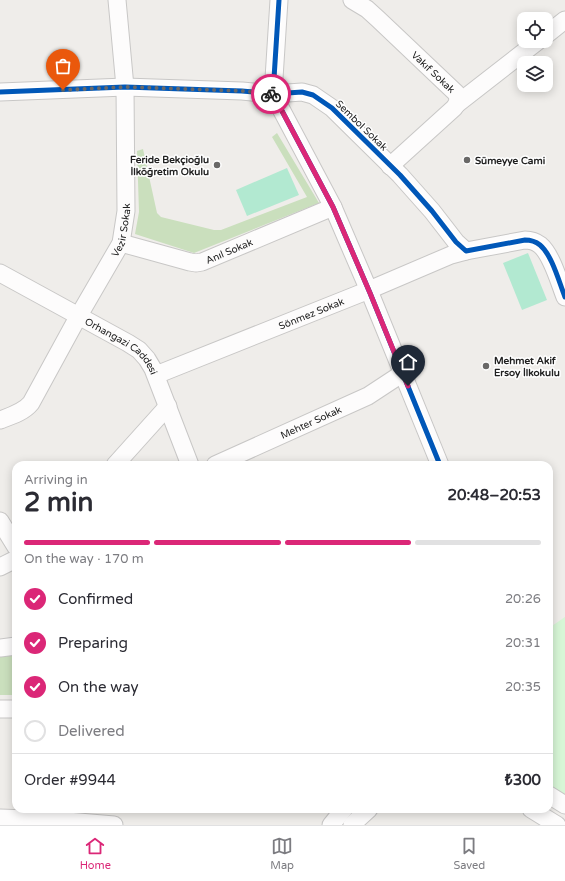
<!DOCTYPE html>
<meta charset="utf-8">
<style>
:root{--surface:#fff;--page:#f2f2f3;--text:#2b2b33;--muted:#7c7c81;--line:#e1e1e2;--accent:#db2777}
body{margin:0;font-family:"Varela Round",sans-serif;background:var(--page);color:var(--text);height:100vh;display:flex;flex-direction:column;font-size:15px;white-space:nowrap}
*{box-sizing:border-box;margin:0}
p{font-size:13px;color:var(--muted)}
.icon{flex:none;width:22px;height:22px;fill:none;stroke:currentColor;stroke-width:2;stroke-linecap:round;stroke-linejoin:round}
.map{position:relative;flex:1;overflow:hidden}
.sheet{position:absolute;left:12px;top:461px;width:541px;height:352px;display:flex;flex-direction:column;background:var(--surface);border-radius:12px;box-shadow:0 2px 10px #0003}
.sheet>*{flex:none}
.fabs{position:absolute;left:517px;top:12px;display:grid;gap:8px}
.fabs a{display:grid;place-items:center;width:36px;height:36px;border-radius:8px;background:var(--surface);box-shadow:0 2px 10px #0003;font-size:20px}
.pin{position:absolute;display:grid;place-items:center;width:34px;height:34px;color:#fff;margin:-41px -17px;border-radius:50% 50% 50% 0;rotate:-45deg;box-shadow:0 0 4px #0007}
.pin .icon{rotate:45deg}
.courier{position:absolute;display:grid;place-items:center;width:40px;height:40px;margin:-20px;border:3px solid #db2777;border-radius:50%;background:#fff;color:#222;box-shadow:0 1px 5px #0007}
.summary em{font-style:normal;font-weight:700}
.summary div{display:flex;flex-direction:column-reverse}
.summary{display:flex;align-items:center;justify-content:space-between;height:68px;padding:0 12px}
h1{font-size:26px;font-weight:700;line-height:30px}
.bar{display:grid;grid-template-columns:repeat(4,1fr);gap:6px 4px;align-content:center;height:48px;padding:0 12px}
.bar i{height:5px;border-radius:3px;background:var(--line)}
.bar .selected{background:var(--accent)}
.bar p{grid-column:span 4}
.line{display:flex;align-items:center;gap:10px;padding:0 12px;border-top:1px solid var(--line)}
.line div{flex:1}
ol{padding:0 12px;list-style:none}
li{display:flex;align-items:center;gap:12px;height:44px}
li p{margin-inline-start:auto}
li .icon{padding:4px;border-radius:50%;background:var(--accent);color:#fff;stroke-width:4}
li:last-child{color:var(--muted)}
li i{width:22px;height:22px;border:2px solid var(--line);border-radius:50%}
.tab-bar{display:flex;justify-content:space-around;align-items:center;height:56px;border-top:1px solid var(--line);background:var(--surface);font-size:11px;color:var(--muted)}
.tab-bar a{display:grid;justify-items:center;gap:2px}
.tab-bar .selected{color:var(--accent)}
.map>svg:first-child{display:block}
</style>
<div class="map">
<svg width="565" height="825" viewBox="0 0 565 825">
<rect width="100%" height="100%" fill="#efedea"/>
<g fill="#cadfbd">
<path d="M 277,133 L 319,203 L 194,253 L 135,234 L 139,212 L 137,151 L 143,149 L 157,213 L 161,217 L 214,230 L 221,230 L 307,197 L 272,137 Z"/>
<path d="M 16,653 L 16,695 L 0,695 L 0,656 Z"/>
</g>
<path fill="#d7f6d6" d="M 565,617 L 565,795 L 549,787 L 549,628 Z"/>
<g fill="#b2e9d1">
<path d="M 287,168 L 299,195 L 247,216 L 236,190 Z"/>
<path d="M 528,253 L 547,300 L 522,310 L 503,263 Z"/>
</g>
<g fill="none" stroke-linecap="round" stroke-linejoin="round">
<defs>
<g id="minor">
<path d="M 279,0 L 273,94 L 333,207 L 370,293 L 440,465"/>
<path id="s1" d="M 352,0 L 367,9 L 378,19 L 456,93 C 459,99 458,103 454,108 L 390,166"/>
<path d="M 546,35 L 565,20"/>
<path d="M 0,92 L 125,87 L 242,91 L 273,94 L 302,92 L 313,95 L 332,108 L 400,175 L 432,211 L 456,242 L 466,251 L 525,240 C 530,240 535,241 540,245 C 552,255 559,282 565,297"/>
<path d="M 457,104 L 538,41"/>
<path id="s2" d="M 121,243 L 190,262 L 196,263 L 202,262 L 333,207"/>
<path id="s3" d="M 0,273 L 128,343 L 139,350 L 147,359 L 153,369 L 190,465"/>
<path id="s4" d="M 156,375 L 369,290 L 451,255 L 466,251"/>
<path id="s5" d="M 0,420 C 11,416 24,412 31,403 L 78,317 L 121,243 L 126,211 L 125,87 L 117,0"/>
<path d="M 115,465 L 168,406"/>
<path id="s6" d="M 215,465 L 368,396 L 403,373"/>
<path d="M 0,521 L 16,547"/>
<path d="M 0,567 L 16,559"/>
<path d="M 0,648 L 16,646"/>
<path d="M 0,709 L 16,709"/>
<path d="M 549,795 L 565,805"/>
<path d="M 531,809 L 557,825"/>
<path d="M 0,818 L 55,820 L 114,825"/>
<path d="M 331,825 L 344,809"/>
<path d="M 352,825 L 357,820 L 369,809"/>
</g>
</defs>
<use href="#minor" stroke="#c8c7c6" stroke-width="19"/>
<use href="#minor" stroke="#fdfcfc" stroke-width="17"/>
<defs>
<g id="cycleway">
<path d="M 279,0 L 273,94 L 333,207 L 370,293 L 440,465"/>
<path d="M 0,92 L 125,87 L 242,91 L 273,94 L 302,92 L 313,95 L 332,108 L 400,175 L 432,211 L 456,242 L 466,251 L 525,240 C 530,240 535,241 540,245 C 552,255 559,282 565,297"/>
</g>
</defs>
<use href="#cycleway" stroke="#fff" stroke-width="8"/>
<use href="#cycleway" stroke="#0057b8" stroke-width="5"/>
</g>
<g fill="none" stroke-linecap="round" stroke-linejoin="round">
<path stroke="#696867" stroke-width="4" stroke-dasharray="0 7.2" d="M 63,90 L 125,87 L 242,91 L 271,94"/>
<path stroke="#db2777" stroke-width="5" d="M 271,94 L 273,94 L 333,207 L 370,293 L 408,386"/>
</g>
<g fill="#696867" stroke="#fff" stroke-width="1.5">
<circle cx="467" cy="160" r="4"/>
<circle cx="217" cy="165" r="4"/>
<circle cx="486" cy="366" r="4"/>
</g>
<g text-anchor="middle" stroke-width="3" stroke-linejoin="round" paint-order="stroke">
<g font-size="10" fill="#212121" stroke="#fff">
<text dy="4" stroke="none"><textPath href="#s1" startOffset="109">Vakıf Sokak</textPath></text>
<text transform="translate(362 125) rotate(44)" y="4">Sembol Sokak</text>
<text dy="4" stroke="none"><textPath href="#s5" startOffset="232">Vezir Sokak</textPath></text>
<text dy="4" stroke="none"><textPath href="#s2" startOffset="113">Anıl Sokak</textPath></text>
<text dy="4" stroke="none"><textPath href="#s4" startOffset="167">Sönmez Sokak</textPath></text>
<text dy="4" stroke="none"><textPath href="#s3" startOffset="143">Orhangazi Caddesi</textPath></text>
<text dy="4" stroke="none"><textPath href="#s6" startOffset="105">Mehter Sokak</textPath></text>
</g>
<g font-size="10" font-weight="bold" fill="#212121" stroke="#fff" text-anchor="start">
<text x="209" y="163" text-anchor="end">Feride Bekçioğlu<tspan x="209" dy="12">İlköğretim Okulu</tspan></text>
<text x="475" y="164">Sümeyye Cami</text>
<text x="494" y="364">Mehmet Akif<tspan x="494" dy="12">Ersoy İlkokulu</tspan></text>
</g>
</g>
</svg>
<div class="fabs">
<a><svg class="icon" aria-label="locate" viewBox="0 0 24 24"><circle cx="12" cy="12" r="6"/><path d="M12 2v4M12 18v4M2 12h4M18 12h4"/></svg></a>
<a><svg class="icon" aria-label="layers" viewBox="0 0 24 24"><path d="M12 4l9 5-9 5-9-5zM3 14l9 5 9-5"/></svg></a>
</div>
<div class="pin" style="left:63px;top:90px;background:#ea580c"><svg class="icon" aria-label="bag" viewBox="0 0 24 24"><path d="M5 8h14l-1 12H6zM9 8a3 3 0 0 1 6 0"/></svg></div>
<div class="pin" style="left:408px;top:386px;background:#1f2937"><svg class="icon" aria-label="home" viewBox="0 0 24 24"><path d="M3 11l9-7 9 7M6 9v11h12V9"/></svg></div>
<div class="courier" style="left:271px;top:94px"><svg class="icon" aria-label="bike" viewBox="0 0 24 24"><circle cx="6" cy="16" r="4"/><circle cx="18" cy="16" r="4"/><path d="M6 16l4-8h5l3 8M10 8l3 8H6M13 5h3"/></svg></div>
<section class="sheet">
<div class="summary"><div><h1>2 min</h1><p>Arriving in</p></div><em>20:48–20:53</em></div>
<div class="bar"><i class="selected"></i><i class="selected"></i><i class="selected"></i><i></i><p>On the way · 170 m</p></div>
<ol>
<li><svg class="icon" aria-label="check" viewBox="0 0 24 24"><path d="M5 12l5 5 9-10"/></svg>Confirmed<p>20:26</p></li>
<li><svg class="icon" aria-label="check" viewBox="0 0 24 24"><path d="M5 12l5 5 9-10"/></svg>Preparing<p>20:31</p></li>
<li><svg class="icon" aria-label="check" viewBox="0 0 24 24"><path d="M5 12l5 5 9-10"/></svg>On the way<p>20:35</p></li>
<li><i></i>Delivered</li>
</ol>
<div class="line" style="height:52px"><div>Order #9944</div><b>₺300</b></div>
</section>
</div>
<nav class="tab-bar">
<a class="selected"><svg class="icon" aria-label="home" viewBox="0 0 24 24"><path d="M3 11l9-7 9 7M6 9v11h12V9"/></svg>Home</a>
<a><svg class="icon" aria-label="map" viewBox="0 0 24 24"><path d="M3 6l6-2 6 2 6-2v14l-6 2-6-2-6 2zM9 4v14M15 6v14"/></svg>Map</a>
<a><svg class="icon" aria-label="saved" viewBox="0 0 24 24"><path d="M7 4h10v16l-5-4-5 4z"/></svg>Saved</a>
</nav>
